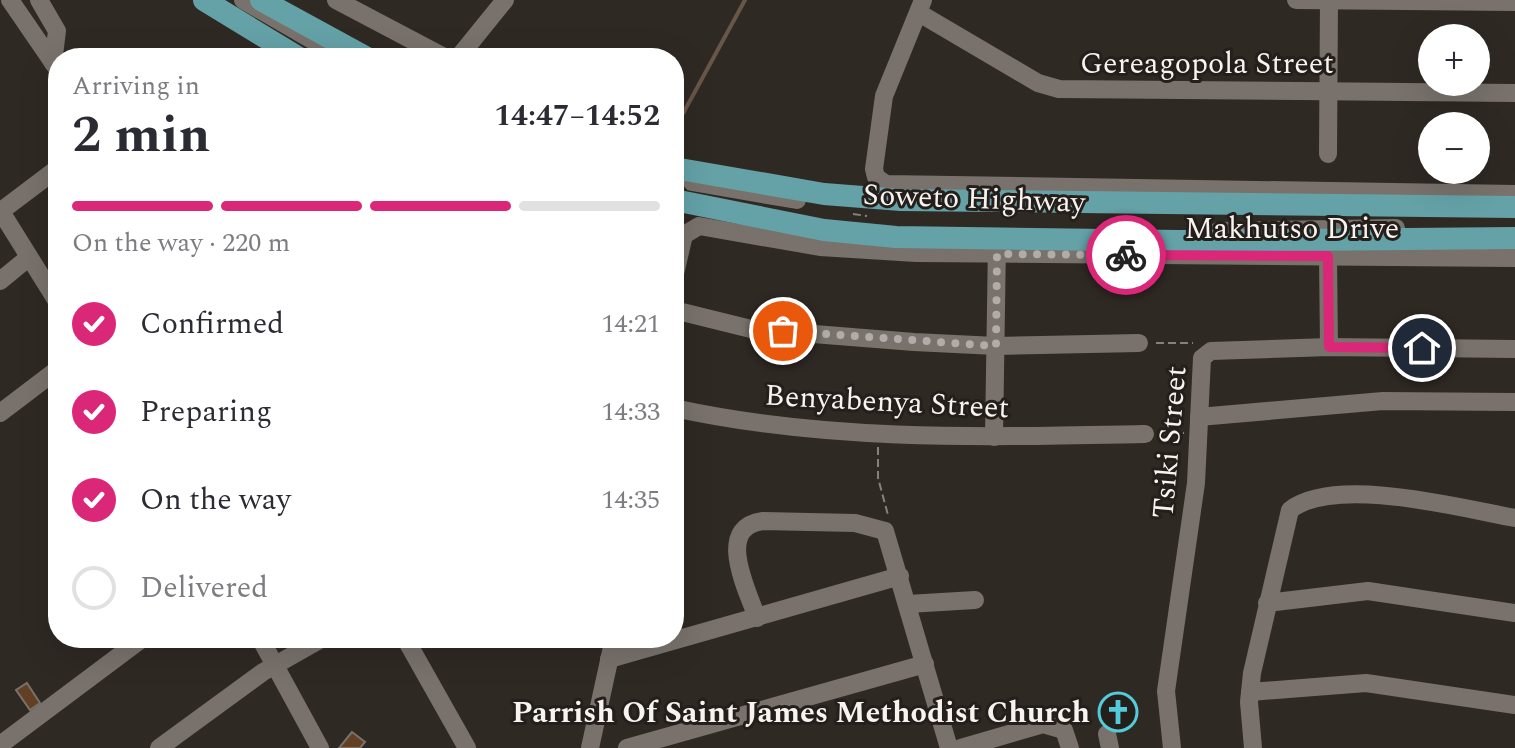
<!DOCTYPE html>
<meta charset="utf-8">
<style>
:root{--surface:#fff;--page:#f2f2f3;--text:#2b2b33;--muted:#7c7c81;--line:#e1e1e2;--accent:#db2777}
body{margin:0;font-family:Spectral,serif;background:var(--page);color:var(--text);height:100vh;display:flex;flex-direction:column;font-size:30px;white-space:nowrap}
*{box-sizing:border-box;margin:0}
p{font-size:26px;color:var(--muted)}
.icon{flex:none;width:44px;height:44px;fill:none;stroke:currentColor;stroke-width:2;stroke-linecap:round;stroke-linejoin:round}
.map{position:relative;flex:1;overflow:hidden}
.panel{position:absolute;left:48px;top:48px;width:636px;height:600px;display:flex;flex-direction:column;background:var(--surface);border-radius:32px;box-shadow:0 8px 32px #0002}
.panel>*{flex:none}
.buttons{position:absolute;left:1418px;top:24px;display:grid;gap:16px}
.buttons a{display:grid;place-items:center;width:72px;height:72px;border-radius:50%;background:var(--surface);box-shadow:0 8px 32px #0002;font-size:40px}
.pin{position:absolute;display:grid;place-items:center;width:68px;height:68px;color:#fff;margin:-34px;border:4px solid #fff;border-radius:50%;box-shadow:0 2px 8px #0007}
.courier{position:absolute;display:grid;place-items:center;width:80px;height:80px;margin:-40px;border:6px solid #db2777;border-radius:50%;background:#fff;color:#222;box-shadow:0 2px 10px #0007}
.head em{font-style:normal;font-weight:700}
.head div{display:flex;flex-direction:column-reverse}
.head{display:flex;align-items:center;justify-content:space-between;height:136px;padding:0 24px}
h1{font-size:52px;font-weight:700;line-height:60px}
.bar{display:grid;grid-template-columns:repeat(4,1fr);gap:12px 8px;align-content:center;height:96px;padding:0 24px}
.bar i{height:10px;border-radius:6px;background:var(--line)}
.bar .current{background:var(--accent)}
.bar p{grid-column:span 4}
ol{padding:0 24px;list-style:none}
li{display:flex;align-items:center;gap:24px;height:88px}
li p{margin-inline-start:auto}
li .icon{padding:8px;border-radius:50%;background:var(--accent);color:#fff;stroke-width:4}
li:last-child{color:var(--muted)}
li i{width:44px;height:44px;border:4px solid var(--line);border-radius:50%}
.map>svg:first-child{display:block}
</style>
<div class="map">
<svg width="1515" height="748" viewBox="0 0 1515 748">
<rect width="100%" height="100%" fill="#2f2924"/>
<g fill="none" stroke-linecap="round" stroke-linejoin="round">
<path stroke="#685648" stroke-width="4" d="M 674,130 L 745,0"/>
</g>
<g fill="#634024" stroke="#78716c" stroke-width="2">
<path d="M 27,683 L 40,703 L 30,710 L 16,690 Z"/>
<path d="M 352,732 L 365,742 L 360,748 L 339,748 Z"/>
</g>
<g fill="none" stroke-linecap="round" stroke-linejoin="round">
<g stroke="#86817d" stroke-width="2" stroke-dasharray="8 4" stroke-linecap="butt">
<path d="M 853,214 L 867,216"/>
<path d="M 1156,343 L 1193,343"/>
<path d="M 1159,434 L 1184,433"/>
<path d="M 878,447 L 878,478 L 888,515"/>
</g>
<g stroke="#79726c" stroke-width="18">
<path d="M 10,0 L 58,70"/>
<path d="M 39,0 L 57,31 L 53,63"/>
<path d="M 243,0 L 343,58"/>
<path d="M 336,0 L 446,58"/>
<path d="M 923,0 L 884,96 L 874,169 L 876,177 L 886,184 L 1515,194"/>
<path d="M 1296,0 L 1515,2"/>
<path d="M 919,13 L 1038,83 L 1059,89 L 1515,93"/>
<path d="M 458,58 L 505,0"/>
<path d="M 1328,154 L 1329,1"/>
<path d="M 692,182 L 797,200"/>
<path d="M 0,210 L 58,303"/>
<path d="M 1,211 L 58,168"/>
<path d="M 1218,231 L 1396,228"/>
<path d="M 1328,256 L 1329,347"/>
<path d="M 674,278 L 684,235 L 699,226 L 820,247 L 916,253 L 1515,258"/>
<path d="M 0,281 L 28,258"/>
<path d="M 674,310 L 751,329 L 914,342 L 996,346 L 1139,343"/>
<path d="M 674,314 L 674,335"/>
<path d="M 674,408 C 829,442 988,437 1145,434"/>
<path d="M 0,413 L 58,369"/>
<path d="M 1199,417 L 1383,401 L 1515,402"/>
<path d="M 994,437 L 997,242"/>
<path d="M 1267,603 L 1368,591 L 1515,613"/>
<path d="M 908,604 L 975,600"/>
<path d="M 757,618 C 748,591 714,527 763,521 L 855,523 L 885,531 L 949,748"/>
<path d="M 260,638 L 320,748"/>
<path d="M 405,638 L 467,748"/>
<path d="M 609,659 L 900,576"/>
<path d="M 1250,692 L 1366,683 L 1515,705"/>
<path d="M 1107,734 L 1110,748"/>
<path d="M 0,745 L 143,638"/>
<path d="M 159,748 L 263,672 L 323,638"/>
<path d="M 590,748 L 614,638"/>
<path d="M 627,748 L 925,664"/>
<path d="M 961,748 L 1043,724 L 1064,730 L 1070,748"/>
<path d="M 1172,748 L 1166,691 L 1196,483 L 1202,358 L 1211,351 L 1329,347 L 1515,349"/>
<path d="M 1253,748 L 1249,702 L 1252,673 L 1290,510 C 1335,475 1461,508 1515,518"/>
</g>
<g stroke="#64a2a8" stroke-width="22">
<path d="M 204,0 L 299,58"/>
<path d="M 261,0 L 367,58"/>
<path d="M 674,168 L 824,194 L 901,200 L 1515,207"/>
<path d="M 674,200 L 824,230 L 896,237 L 1179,241 L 1515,238"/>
</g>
</g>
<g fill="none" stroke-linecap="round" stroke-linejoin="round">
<path stroke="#b1aca9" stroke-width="8" stroke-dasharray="0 14.4" d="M 783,331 L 996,346 L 997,254 L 1126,255"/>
<path stroke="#db2777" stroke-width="10" d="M 1126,255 L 1328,256 L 1329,347 L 1422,348"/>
</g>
<defs>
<symbol id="church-ring" viewBox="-11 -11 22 22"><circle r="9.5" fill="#251f1b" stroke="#53cbda" stroke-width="1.5"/><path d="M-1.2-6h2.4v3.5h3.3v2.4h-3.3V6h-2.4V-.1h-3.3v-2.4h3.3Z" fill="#53cbda"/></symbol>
</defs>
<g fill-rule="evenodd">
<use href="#church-ring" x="1096" y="690" width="44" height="44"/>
</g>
<g text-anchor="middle" stroke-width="6" stroke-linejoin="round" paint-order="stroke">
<g font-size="30" fill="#f7f3f0" stroke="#251f1b">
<text x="1207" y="73">Gereagopola Street</text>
<text transform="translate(974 198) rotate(2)" y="10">Soweto Highway</text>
<text x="1292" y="238">Makhutso Drive</text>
<text transform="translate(887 401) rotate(3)" y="10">Benyabenya Street</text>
<text transform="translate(1169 442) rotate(-85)" y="10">Tsiki Street</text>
</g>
<g font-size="30" font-weight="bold" fill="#f7f3f0" stroke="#251f1b" text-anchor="end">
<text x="1090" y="722">Parrish Of Saint James Methodist Church</text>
</g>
</g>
</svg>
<div class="buttons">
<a>+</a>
<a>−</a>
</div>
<div class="pin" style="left:783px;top:331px;background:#ea580c"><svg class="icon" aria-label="bag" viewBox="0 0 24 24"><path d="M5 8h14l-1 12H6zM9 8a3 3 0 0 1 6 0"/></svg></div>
<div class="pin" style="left:1422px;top:348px;background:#1f2937"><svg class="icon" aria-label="home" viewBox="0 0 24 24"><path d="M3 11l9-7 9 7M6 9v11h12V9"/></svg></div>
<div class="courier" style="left:1126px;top:255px"><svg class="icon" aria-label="bike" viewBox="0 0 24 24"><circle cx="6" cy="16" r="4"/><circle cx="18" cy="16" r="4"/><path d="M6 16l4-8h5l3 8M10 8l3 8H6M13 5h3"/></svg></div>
<section class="panel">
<div class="head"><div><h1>2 min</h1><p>Arriving in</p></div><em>14:47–14:52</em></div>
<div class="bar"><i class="current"></i><i class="current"></i><i class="current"></i><i></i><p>On the way · 220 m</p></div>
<ol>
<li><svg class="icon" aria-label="check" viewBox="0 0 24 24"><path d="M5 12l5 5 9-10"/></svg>Confirmed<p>14:21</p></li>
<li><svg class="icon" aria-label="check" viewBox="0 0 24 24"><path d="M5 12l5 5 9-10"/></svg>Preparing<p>14:33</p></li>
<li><svg class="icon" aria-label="check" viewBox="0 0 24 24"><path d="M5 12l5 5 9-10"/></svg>On the way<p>14:35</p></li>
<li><i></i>Delivered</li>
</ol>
</section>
</div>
